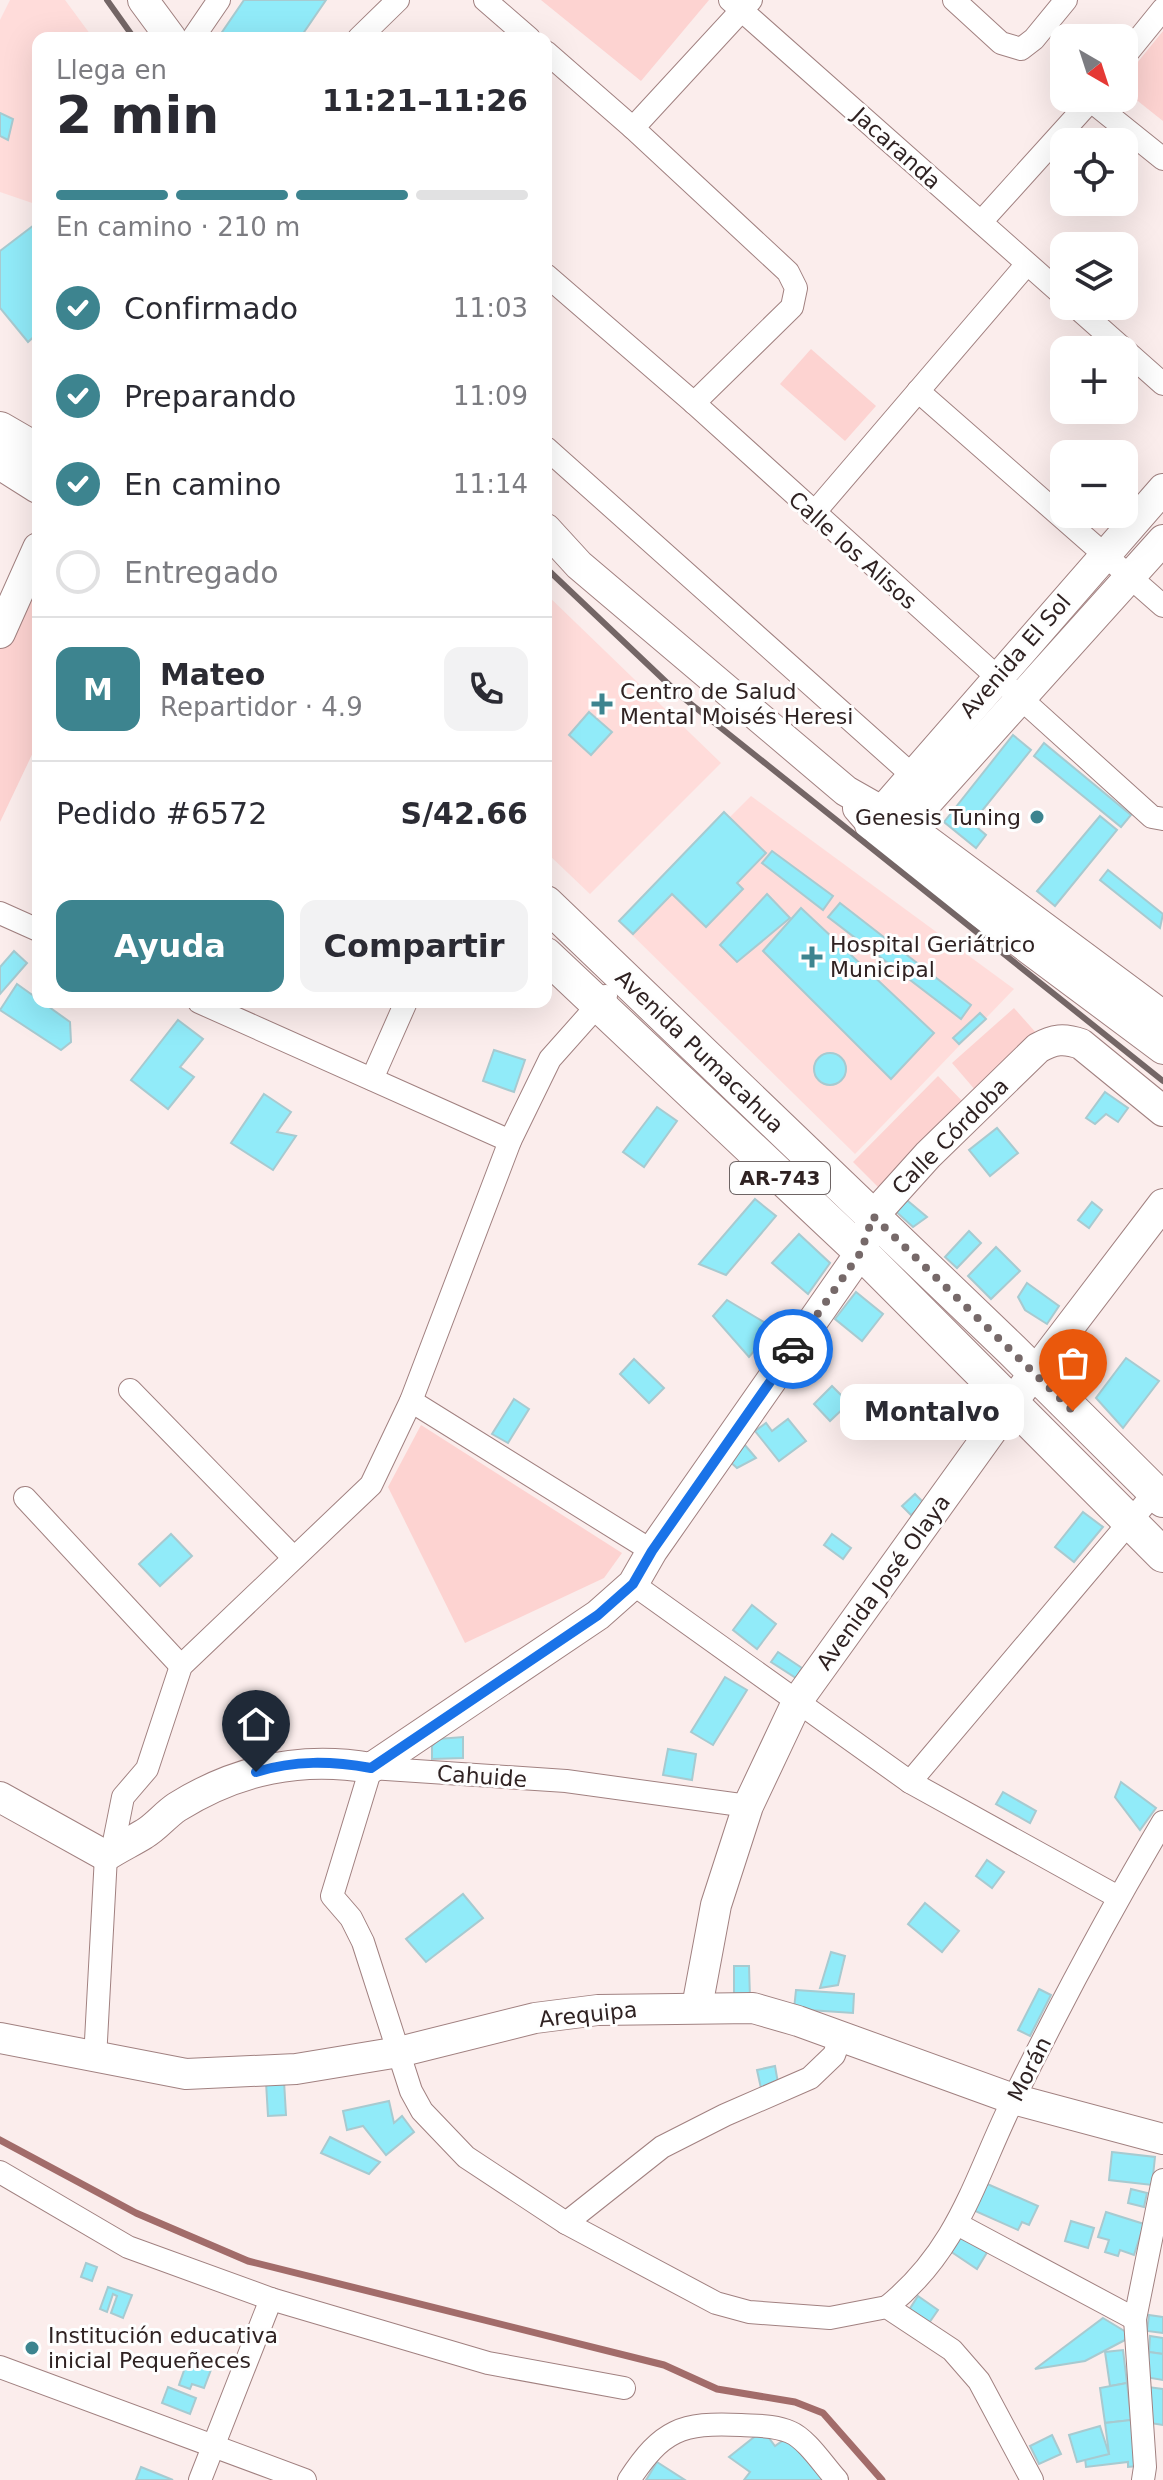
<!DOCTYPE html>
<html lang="es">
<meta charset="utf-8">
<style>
:root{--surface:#fff;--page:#f2f2f3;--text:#2b2b33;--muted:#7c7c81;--line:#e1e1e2;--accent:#3d848f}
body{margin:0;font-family:"DejaVu Sans",sans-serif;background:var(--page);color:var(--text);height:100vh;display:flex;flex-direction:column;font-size:30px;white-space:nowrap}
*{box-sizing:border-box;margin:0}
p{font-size:26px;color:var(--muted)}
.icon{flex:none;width:44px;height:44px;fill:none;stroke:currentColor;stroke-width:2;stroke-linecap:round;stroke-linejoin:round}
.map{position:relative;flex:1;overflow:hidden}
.drawer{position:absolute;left:32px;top:32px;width:520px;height:976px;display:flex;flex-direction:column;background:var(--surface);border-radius:16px;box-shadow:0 8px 32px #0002}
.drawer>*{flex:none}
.needle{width:52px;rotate:141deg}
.controls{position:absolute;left:1050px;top:24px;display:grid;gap:16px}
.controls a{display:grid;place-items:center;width:88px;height:88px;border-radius:16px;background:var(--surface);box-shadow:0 8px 32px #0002;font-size:40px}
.pin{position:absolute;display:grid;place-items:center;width:68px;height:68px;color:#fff;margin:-82px -34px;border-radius:50% 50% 50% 0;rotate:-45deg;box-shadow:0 0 8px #0007}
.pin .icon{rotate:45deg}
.courier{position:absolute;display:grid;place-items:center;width:80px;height:80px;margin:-40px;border:6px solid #1a73e8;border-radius:50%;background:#fff;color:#222;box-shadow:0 2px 10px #0007}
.bubble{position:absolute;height:56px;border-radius:16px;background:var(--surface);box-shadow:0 8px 32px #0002;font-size:26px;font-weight:700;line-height:56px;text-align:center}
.summary em{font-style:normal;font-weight:700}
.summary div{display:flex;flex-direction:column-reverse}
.summary{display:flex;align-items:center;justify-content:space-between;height:136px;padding:0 24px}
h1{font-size:52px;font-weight:700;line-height:60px}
.bar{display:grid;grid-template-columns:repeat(4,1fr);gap:12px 8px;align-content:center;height:96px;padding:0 24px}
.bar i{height:10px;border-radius:6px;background:var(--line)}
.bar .active{background:var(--accent)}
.bar p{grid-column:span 4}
.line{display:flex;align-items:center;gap:20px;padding:0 24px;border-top:2px solid var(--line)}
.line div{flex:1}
.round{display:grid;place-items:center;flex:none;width:84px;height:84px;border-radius:16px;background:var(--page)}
ol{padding:0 24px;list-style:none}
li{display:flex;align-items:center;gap:24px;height:88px}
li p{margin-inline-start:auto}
li .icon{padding:8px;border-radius:50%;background:var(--accent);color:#fff;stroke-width:4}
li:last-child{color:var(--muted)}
li i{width:44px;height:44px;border:4px solid var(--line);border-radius:50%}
.primary-button{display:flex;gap:16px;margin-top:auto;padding:16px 24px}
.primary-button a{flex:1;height:92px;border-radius:16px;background:var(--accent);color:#fff;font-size:32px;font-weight:700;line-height:92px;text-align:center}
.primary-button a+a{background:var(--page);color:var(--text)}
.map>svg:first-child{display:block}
</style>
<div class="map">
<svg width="1163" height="2480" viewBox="0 0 1163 2480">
<rect width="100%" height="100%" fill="#fbedec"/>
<g fill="#ffdcda">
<path d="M 10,0 L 65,0 L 93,38 L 38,38 L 38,205 L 0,192 L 0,20 Z"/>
<path d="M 546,594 L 721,763 L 590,894 L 546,852 Z"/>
<path d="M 751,796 L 1014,989 L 855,1154 L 622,925 Z"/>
</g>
<g fill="#fdd3d1">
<path d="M 541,0 L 709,0 L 641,81 Z"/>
<path d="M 1163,31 L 1163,121 L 1124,90 L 1124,79 Z"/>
<path d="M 811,349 L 876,406 L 845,441 L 780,384 Z"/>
<path d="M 38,566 L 38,742 L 0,822 L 0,648 Z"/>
<path d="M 1014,1008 L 1038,1035 L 976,1091 L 952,1063 Z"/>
<path d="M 938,1076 L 966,1105 L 881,1190 L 853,1162 Z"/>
<path d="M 421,1425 L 622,1553 L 604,1578 L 465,1643 L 388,1487 Z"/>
</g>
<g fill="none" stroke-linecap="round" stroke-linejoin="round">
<path stroke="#a26c6a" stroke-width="7" d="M 0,2140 L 136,2213 L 248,2261 L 664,2365 L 717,2389 L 795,2402 L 823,2413 L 882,2480"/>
</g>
<g fill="#91ebf9" stroke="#a7cad0" stroke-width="2">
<path d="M 244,0 L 326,0 L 300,38 L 218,38 Z"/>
<path d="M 0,113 L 13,119 L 8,140 L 0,136 Z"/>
<path d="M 38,222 L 38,333 L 28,342 L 0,308 L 0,251 Z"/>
<path d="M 589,712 L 612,732 L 591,755 L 569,735 Z"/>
<path d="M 1013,735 L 1031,750 L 972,823 L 986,835 L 976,848 L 944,822 Z"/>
<path d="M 1044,743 L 1131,815 L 1121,827 L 1034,756 Z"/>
<path d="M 724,812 L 766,853 L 737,883 L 743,889 L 706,927 L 672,894 L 633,934 L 619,921 Z"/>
<path d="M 1100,816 L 1117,830 L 1055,906 L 1037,891 Z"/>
<path d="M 772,851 L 833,896 L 823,910 L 762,863 Z"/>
<path d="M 1108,870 L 1163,914 L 1160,928 L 1100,880 Z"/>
<path d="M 767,894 L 790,918 L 737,962 L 720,945 Z"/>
<path d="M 840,903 L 971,1005 L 961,1019 L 828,917 Z"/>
<path d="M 801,908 L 934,1033 L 891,1079 L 763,951 Z"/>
<path d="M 14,951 L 27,963 L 0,994 L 0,967 Z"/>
<path d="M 17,984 L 70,1022 L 71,1042 L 61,1050 L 0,1010 Z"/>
<path d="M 980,1013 L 986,1019 L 959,1044 L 953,1038 Z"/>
<path d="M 178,1020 L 203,1039 L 180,1067 L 194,1077 L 168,1109 L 131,1080 Z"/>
<path d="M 494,1050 L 525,1060 L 514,1092 L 483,1081 Z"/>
<circle cx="830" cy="1069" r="16"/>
<path d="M 1105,1092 L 1128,1108 L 1118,1122 L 1106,1114 L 1095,1124 L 1086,1118 Z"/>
<path d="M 264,1094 L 291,1112 L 277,1132 L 296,1136 L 273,1170 L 231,1143 Z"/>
<path d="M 657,1107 L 677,1121 L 644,1167 L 623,1152 Z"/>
<path d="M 997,1128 L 1018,1153 L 990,1176 L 969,1150 Z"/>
<path d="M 902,1196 L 927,1217 L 913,1227 L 892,1208 Z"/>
<path d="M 755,1199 L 776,1216 L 726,1275 L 699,1264 Z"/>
<path d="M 1092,1202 L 1102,1210 L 1089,1228 L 1078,1220 Z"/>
<path d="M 969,1231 L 981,1243 L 957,1268 L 945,1257 Z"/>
<path d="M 799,1234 L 830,1263 L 808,1294 L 772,1263 Z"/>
<path d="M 996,1247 L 1020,1271 L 991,1299 L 968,1276 Z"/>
<path d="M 1027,1283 L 1059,1306 L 1047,1324 L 1025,1310 L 1018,1297 Z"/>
<path d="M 856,1292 L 883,1314 L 862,1341 L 835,1319 Z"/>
<path d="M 727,1300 L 774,1328 L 749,1357 L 713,1316 Z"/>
<path d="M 1126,1358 L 1159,1381 L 1123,1428 L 1096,1398 Z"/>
<path d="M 634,1359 L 664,1388 L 649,1403 L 620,1374 Z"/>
<path d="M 832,1386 L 849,1403 L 830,1421 L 814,1404 Z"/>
<path d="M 514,1399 L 529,1409 L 508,1443 L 492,1434 Z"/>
<path d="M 963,1408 L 979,1421 L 963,1439 L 948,1426 Z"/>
<path d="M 788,1419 L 806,1441 L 779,1461 L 755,1431 L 766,1423 L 772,1431 Z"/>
<path d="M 744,1444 L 756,1458 L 737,1468 L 727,1459 Z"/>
<path d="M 915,1494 L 924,1503 L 911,1515 L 902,1506 Z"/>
<path d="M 1083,1512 L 1103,1527 L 1074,1562 L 1055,1547 Z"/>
<path d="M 171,1534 L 192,1556 L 160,1586 L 139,1564 Z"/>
<path d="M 832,1534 L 851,1548 L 843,1559 L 824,1545 Z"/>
<path d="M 752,1605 L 776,1624 L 757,1649 L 733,1630 Z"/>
<path d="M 778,1652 L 802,1668 L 796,1678 L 771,1662 Z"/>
<path d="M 725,1677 L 747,1690 L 713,1745 L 691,1732 Z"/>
<path d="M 463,1737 L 463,1758 L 432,1759 L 432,1746 L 438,1739 Z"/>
<path d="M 668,1749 L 696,1754 L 692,1780 L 663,1775 Z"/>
<path d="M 1121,1782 L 1156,1808 L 1140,1830 L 1115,1797 Z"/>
<path d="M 1003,1792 L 1036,1811 L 1030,1823 L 996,1804 Z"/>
<path d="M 987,1860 L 1004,1872 L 992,1888 L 976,1876 Z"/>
<path d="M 463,1894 L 483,1918 L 426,1962 L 406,1939 Z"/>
<path d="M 925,1903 L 959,1931 L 942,1952 L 908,1924 Z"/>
<path d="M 831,1952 L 845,1956 L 838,1985 L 820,1988 Z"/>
<path d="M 734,1966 L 749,1966 L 750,1998 L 734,1999 Z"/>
<path d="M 1039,1989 L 1051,1995 L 1030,2036 L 1018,2030 Z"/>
<path d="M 796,1990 L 854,1994 L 853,2013 L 794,2009 Z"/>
<path d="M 775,2066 L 778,2083 L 762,2093 L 757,2070 Z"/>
<path d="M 284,2081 L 286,2115 L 268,2116 L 266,2082 Z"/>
<path d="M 389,2101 L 394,2123 L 402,2116 L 414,2132 L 386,2155 L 363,2126 L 347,2130 L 343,2111 Z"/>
<path d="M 330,2137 L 380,2162 L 369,2174 L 321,2153 Z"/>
<path d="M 1112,2152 L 1155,2157 L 1152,2185 L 1109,2180 Z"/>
<path d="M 985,2183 L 1038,2206 L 1029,2225 L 1022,2222 L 1018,2230 L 973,2210 Z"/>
<path d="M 1131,2189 L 1147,2193 L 1144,2207 L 1128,2203 Z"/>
<path d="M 1106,2212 L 1144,2224 L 1134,2255 L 1120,2250 L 1118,2256 L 1105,2252 L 1109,2240 L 1098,2237 Z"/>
<path d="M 1071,2221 L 1094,2228 L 1088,2248 L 1065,2241 Z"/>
<path d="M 962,2231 L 989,2249 L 977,2269 L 950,2251 Z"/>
<path d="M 86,2263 L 97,2267 L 92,2281 L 81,2277 Z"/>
<path d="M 108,2287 L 132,2295 L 123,2318 L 111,2313 L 117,2296 L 113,2294 L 107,2312 L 100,2309 Z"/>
<path d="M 918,2296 L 938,2310 L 927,2326 L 907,2313 Z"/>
<path d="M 1149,2315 L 1163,2317 L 1163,2333 L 1147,2331 Z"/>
<path d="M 1103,2318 L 1126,2332 L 1125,2340 L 1085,2361 L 1035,2369 Z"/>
<path d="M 1150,2336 L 1163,2338 L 1163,2354 L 1149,2352 Z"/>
<path d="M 1123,2350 L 1127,2383 L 1110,2386 L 1105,2352 Z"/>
<path d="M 1149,2352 L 1163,2354 L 1163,2380 L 1145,2377 Z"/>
<path d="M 188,2359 L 212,2367 L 204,2388 L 192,2384 L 190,2389 L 179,2385 Z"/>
<path d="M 1127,2383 L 1131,2420 L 1105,2423 L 1100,2388 Z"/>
<path d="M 168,2387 L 196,2398 L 190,2414 L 162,2403 Z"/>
<path d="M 1148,2387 L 1163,2389 L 1163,2425 L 1144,2422 Z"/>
<path d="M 1131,2420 L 1137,2466 L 1128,2467 L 1128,2462 L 1086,2467 L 1085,2458 L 1109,2454 L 1105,2423 Z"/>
<path d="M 1100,2426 L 1109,2454 L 1077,2462 L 1069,2435 Z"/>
<path d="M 763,2430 L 775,2446 L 789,2436 L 823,2480 L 744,2480 L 750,2472 L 729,2457 Z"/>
<path d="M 1052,2435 L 1061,2454 L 1039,2464 L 1030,2446 Z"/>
<path d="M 657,2462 L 685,2480 L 646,2480 Z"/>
<path d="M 141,2467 L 173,2480 L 136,2480 Z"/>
</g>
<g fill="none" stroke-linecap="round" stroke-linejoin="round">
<defs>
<g id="street">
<path d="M 485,0 L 529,38"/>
<path d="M 730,0 L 1064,296"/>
<path d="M 954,0 L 1001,43 L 1021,49 L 1034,39 L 1066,0"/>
<path d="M 193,38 L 219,0"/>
<path d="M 359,38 L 398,0"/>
<path d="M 546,52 L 633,128 L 788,272 L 796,288 L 792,307 L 694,403"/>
<path d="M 1124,57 L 1163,9"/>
<path d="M 1091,101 L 1163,159"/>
<path d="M 633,128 L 751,0"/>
<path d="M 981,222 L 1093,98"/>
<path d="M 546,275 L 694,403 L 1152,817 L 1163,819"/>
<path d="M 1075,306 L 1163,384"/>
<path d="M 918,391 L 1163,606"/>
<path d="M 546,448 L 911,774"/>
<path d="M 813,514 L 1027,264"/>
<path d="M 0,913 L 38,930"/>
<path d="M 199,1002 L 510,1141"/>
<path d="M 372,1079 L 406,1002"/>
<path d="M 130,1390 L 294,1558"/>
<path d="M 411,1401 L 652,1551"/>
<path d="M 25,1498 L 181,1666"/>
<path d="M 633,1584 L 910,1782 L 1118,1897"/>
<path d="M 910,1782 L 1155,1492"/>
<path d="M 748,1806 L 566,1781 L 371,1768 L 332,1896 L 351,1918 L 363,1942 L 411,2091 L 422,2111 L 466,2157 L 566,2223 L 716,2303 L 749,2312 L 830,2318 L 887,2307 L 952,2350 L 979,2381 L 1032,2480"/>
<path d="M 112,1852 L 123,1797 L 147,1769 L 181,1666 L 371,1485 L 411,1401 L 510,1141 L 550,1059 L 606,996"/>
<path d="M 95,2059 L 106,1856"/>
<path d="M 0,2172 L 128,2247 L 271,2299 L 488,2363 L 624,2388"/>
<path d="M 566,2223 L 662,2147 L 725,2115 L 810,2078 L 834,2055 L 841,2036"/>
<path d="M 959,2225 L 1135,2319"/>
<path d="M 887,2307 C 961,2247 975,2176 1015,2096 C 1061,2003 1110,1911 1163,1822"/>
<path d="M 0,2367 L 305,2480"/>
<path d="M 200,2480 L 271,2299"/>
<path d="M 629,2480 C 662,2430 681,2422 741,2425 C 756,2426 775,2425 790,2432 C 807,2439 824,2466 837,2480"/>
<path d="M 1143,2480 L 1145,2467 L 1135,2319 L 1163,2180"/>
</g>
<g id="secondary">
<path d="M 143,0 L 171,38"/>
<path d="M 546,529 L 579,565 L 846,791 L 906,825 L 1163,1016"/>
<path d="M 0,633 L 38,548"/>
<path d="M 858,808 L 890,845 L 1163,1049"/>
<path d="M 870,825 L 1163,489"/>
<path d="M 894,839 L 1163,540"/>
<path d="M 0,1797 L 106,1856 C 118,1848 131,1842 144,1834 C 156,1827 165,1815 177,1807 C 238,1769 301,1756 371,1768 L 598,1615 L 633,1584 L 652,1551 L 861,1252 L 873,1216 L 928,1155 L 1038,1048 C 1054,1039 1064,1038 1081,1044 L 1163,1111"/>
<path d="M 697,2007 L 716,1905 L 748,1806 L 798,1700 L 1013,1401 L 1163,1204"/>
<path d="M 0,2038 L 186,2074 L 296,2069 L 399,2052 L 535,2018 L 598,2010 L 753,2008 L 798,2021 L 1013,2099 L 1163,2139"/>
</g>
<g id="primary">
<path d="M 0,429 L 38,451"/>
<path d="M 0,462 L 38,486"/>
<path d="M 546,903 L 1012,1350 L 1163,1500"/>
<path d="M 546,955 L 861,1252 L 1163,1555"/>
</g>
</defs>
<use href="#street" stroke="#a18180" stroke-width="24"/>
<use href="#secondary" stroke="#a18180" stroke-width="32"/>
<use href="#primary" stroke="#a18180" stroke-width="36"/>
<use href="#street" stroke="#fff" stroke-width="22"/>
<use href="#secondary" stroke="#fff" stroke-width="30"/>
<use href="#primary" stroke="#fff" stroke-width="34"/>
<g stroke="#746666" stroke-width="6">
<path d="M 107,0 L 134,38"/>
<path d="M 546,568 L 681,696 L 1163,1081"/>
</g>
</g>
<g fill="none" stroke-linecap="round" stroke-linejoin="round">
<path stroke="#766969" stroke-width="8" stroke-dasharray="0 14.4" d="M 793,1349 L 861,1252 L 873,1216 L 1073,1411"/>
<path stroke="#1a73e8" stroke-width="10" d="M 256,1772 C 295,1760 331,1761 371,1768 L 598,1615 L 633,1584 L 652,1551 L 793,1349"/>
</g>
<g fill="#3d848f" stroke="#fefefe" stroke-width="3">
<path d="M598 692h8v8h8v8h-8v8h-8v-8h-8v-8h8z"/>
<circle cx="1037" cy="817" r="8"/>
<path d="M808 945h8v8h8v8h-8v8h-8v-8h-8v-8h8z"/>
<circle cx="32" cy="2348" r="8"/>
</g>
<g text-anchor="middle" stroke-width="6" stroke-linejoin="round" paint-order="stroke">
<rect fill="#fefefe" stroke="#6d6464" stroke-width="2" x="730" y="1162" width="100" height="32" rx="6"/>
<g font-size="20" font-weight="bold" fill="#2f2222">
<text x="780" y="1185">AR-743</text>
</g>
<g font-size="22" fill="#2f2222" stroke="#fefefe">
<text transform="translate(897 148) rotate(42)" y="8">Jacaranda</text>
<text transform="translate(853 550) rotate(42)" y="8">Calle los Alisos</text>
<text transform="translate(1015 656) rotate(-49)" y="8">Avenida El Sol</text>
<text transform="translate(700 1051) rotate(44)" y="8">Avenida Pumacahua</text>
<text transform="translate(950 1136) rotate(-45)" y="8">Calle Córdoba</text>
<text transform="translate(883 1582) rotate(-54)" y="8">Avenida José Olaya</text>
<text transform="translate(482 1776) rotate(4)" y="8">Cahuide</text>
<text transform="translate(588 2014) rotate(-6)" y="8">Arequipa</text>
<text transform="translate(1029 2069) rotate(-63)" y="8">Morán</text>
</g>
<g font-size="22" fill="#2f2222" stroke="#fefefe" text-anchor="start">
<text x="620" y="699">Centro de Salud<tspan x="620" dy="25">Mental Moisés Heresi</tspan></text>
<text x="1021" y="825" text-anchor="end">Genesis Tuning</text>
<text x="830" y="952">Hospital Geriátrico<tspan x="830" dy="25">Municipal</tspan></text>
<text x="48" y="2343">Institución educativa<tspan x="48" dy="25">inicial Pequeñeces</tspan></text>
</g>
</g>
</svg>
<div class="controls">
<a><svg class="needle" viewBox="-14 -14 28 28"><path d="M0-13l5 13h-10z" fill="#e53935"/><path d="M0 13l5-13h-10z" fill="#7c7c81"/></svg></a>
<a><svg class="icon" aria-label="locate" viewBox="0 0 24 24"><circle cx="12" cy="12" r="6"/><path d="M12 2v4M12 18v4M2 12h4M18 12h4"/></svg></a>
<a><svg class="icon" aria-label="layers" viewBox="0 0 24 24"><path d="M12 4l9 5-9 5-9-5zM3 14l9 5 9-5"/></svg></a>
<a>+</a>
<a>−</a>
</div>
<div class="pin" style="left:1073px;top:1411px;background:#ea580c"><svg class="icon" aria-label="bag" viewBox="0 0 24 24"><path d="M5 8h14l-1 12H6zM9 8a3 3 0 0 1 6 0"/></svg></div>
<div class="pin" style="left:256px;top:1772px;background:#1f2937"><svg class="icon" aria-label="home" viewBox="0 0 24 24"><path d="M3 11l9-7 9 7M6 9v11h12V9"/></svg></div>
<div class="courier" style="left:793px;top:1349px"><svg class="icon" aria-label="car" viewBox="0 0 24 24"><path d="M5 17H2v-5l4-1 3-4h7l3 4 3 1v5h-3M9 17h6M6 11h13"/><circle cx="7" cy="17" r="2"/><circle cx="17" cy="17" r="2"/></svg></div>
<div class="bubble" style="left:840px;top:1384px;width:184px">Montalvo</div>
<section class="drawer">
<div class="summary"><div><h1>2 min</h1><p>Llega en</p></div><em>11:21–11:26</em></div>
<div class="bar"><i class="active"></i><i class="active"></i><i class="active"></i><i></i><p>En camino · 210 m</p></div>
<ol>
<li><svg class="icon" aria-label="check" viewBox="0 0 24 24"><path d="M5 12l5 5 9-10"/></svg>Confirmado<p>11:03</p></li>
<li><svg class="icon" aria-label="check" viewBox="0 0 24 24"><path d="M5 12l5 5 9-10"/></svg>Preparando<p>11:09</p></li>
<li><svg class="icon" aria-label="check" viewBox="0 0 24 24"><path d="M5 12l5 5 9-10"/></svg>En camino<p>11:14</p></li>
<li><i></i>Entregado</li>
</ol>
<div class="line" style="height:144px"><b class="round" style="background:var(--accent);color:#fff">M</b><div><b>Mateo</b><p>Repartidor · 4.9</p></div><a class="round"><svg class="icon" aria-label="phone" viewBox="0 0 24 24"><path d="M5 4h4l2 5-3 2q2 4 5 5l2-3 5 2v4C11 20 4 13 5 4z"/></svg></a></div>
<div class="line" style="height:104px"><div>Pedido #6572</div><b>S/42.66</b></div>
<div class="primary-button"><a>Ayuda</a><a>Compartir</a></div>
</section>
</div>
